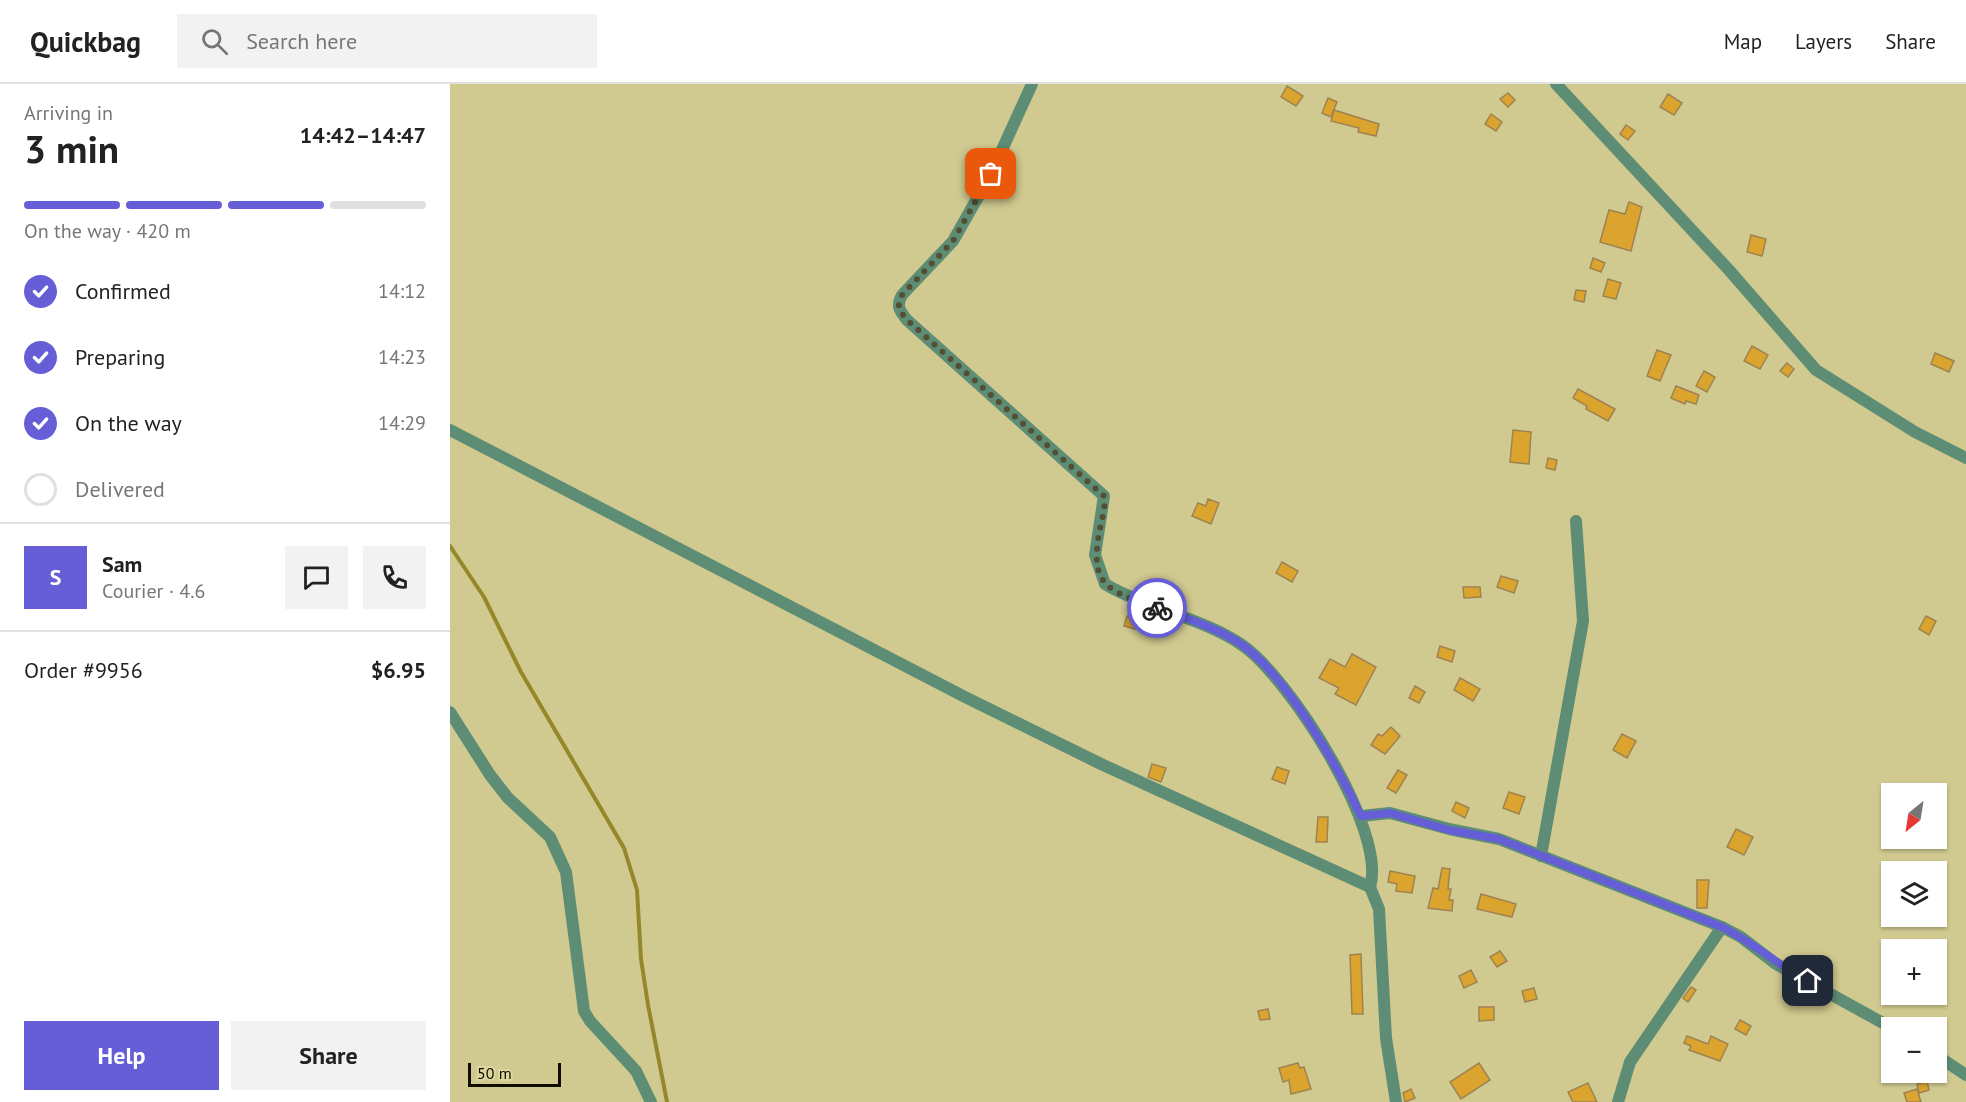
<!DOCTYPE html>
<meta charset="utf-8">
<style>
:root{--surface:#fff;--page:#f2f2f2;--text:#222;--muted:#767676;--line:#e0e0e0;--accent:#655ed7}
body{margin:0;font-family:"PT Sans",sans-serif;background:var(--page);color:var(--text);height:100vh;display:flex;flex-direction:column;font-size:22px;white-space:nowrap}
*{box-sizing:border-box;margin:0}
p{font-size:20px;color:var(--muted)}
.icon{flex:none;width:33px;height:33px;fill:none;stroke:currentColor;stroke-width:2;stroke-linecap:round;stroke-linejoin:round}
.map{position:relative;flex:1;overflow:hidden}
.details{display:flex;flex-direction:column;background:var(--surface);width:450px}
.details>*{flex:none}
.needle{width:39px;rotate:210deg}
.tools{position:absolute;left:1431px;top:699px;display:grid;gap:12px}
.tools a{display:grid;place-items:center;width:66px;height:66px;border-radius:0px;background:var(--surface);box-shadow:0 2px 4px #0004;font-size:30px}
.scale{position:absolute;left:18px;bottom:15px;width:93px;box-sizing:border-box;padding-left:6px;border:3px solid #100c00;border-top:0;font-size:16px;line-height:21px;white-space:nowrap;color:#100c00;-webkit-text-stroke:4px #ded79d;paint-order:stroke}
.pin{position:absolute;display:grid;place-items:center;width:51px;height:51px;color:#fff;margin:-26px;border-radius:12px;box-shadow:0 3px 9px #0006}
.courier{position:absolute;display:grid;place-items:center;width:60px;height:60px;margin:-30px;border:4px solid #655ed7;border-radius:50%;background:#fff;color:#222;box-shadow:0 2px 8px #0007}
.headline em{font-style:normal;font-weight:800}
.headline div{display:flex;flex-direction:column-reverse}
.headline{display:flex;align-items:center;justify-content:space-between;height:102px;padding:0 24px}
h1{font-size:39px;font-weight:800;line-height:45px}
.bar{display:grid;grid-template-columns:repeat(4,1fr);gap:9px 6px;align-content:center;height:72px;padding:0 24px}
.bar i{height:8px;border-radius:4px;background:var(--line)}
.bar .selected{background:var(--accent)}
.bar p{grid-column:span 4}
.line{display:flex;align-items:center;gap:15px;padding:0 24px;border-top:2px solid var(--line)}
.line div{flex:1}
.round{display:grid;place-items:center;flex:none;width:63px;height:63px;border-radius:0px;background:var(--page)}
ol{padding:0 24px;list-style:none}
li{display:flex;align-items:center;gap:18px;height:66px}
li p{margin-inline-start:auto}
li .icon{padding:6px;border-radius:50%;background:var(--accent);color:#fff;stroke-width:4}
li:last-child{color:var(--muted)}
li i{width:33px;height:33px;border:3px solid var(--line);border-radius:50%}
.cta{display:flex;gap:12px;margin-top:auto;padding:12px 24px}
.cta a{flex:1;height:69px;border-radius:0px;background:var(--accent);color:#fff;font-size:24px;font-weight:800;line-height:69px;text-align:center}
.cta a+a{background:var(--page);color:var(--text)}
header{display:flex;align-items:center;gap:36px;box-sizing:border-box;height:84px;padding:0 30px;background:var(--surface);border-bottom:2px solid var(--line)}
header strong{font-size:28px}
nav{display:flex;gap:33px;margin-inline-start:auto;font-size:21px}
.search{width:420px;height:54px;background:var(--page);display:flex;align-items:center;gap:15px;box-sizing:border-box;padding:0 21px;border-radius:0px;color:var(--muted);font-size:22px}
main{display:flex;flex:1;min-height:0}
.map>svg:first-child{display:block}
</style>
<header>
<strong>Quickbag</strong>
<div class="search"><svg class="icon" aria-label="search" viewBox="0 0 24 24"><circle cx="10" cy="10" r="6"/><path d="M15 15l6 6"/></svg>Search here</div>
<nav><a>Map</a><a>Layers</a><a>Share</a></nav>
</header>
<main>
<section class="details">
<div class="headline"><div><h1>3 min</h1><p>Arriving in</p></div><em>14:42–14:47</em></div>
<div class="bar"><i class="selected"></i><i class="selected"></i><i class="selected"></i><i></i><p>On the way · 420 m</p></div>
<ol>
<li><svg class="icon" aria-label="check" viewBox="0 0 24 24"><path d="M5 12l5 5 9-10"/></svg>Confirmed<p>14:12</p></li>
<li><svg class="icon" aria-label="check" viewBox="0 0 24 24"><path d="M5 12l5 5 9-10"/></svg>Preparing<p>14:23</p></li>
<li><svg class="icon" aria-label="check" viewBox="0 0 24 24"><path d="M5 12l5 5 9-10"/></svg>On the way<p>14:29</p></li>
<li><i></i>Delivered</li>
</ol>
<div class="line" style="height:108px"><b class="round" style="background:var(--accent);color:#fff">S</b><div><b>Sam</b><p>Courier · 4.6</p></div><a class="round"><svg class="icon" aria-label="chat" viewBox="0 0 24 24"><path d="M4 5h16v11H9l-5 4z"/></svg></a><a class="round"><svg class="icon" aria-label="phone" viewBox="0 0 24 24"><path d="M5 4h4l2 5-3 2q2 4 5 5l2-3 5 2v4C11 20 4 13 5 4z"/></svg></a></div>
<div class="line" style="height:78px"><div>Order #9956</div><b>$6.95</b></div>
<div class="cta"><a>Help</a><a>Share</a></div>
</section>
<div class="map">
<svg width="1516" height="1018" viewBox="0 0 1516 1018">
<rect width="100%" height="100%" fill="#d1ca90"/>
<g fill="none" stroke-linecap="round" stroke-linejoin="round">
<path stroke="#95882b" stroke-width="4" d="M 0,462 L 34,513 L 71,588 L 174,764 L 187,806 L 191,875 L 198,921 L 217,1018"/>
</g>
<g fill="#dba42f" stroke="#9e8351" stroke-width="1.5">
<path d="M 837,2 L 853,12 L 846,22 L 831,13 Z"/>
<path d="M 1058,9 L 1065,16 L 1058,23 L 1050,15 Z"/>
<path d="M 1218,10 L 1232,19 L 1224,31 L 1210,23 Z"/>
<path d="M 878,14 L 887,18 L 881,33 L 872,29 Z"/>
<path d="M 884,26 L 929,40 L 926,52 L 908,48 L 909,44 L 881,37 Z"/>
<path d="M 1041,30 L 1052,38 L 1046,47 L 1035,40 Z"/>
<path d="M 1176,41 L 1185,47 L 1178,56 L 1170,50 Z"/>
<path d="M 1179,118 L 1192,123 L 1181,167 L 1150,158 L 1159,126 L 1175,130 Z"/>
<path d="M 1301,151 L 1316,155 L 1312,172 L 1297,168 Z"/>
<path d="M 1143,174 L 1155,179 L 1151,188 L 1140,184 Z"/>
<path d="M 1158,195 L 1171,199 L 1166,215 L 1153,212 Z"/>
<path d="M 1126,206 L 1136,207 L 1134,218 L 1124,216 Z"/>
<path d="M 1302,262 L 1318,271 L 1310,285 L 1294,277 Z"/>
<path d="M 1207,266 L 1221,271 L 1210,297 L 1197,292 Z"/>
<path d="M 1485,269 L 1504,277 L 1499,288 L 1481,280 Z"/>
<path d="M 1337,279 L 1344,285 L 1338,293 L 1330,287 Z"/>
<path d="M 1254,287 L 1265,293 L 1257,308 L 1246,302 Z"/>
<path d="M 1226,302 L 1249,311 L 1246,320 L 1236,317 L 1235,320 L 1221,314 Z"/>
<path d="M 1128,305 L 1165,325 L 1158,337 L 1136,325 L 1137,322 L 1123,314 Z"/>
<path d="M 1063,346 L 1081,348 L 1079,380 L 1060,378 Z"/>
<path d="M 1098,374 L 1107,376 L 1105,386 L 1096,384 Z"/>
<path d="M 758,415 L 769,419 L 761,440 L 742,432 L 748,419 L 756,422 Z"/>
<path d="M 832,478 L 848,487 L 842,498 L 826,489 Z"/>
<path d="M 1051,492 L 1068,497 L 1064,509 L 1047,503 Z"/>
<path d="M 1013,503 L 1030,503 L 1031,513 L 1014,514 Z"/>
<path d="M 677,532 L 688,536 L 685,545 L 674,542 Z"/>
<path d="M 1476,532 L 1486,537 L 1479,551 L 1469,545 Z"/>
<path d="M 990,562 L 1005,567 L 1002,578 L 987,573 Z"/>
<path d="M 902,570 L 926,583 L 906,621 L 885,610 L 889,604 L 869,594 L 880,575 L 895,583 Z"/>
<path d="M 1010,594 L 1030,605 L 1023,617 L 1004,606 Z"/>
<path d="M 965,602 L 975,608 L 969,619 L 959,614 Z"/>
<path d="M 941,643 L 950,652 L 935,670 L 921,661 L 928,650 L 932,652 Z"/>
<path d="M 1172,650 L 1186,657 L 1177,674 L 1163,666 Z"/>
<path d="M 702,680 L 716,684 L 711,698 L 698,693 Z"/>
<path d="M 827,683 L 839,687 L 835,700 L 822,695 Z"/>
<path d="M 948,686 L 957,691 L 946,709 L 937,704 Z"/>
<path d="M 1059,708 L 1075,713 L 1069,730 L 1053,724 Z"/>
<path d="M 1006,718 L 1019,724 L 1015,734 L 1002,727 Z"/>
<path d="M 868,733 L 878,733 L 877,758 L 866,758 Z"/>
<path d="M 1286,745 L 1303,753 L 1294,771 L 1277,763 Z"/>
<path d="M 992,784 L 1000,785 L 998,805 L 1001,805 L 999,816 L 1003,816 L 1002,827 L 978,824 L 983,804 L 988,805 Z"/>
<path d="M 940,787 L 965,792 L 962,809 L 946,807 L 947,800 L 938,798 Z"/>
<path d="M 1247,796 L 1259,796 L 1257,824 L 1247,824 Z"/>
<path d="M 1031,810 L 1066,820 L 1062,833 L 1027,825 Z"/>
<path d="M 1050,867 L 1057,877 L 1047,883 L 1040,873 Z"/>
<path d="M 911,870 L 913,930 L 902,930 L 900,871 Z"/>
<path d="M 1021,886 L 1027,898 L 1014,904 L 1009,892 Z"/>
<path d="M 1241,903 L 1246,906 L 1238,918 L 1233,914 Z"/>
<path d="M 1084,904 L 1087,915 L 1075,918 L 1072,907 Z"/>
<path d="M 1029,923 L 1044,923 L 1044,936 L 1029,937 Z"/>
<path d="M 818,925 L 820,935 L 810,936 L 808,927 Z"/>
<path d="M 1290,936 L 1301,942 L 1296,951 L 1285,945 Z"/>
<path d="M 1237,952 L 1258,960 L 1261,952 L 1278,960 L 1270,977 L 1239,966 L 1241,962 L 1234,959 Z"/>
<path d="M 848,979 L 850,984 L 854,983 L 861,1005 L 841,1010 L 839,996 L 833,998 L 829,984 Z"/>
<path d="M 1029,979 L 1040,996 L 1011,1015 L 1000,998 Z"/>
<path d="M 1477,997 L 1479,1006 L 1469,1009 L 1467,1000 Z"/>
<path d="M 1138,999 L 1147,1018 L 1123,1018 L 1118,1008 Z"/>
<path d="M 961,1005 L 965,1014 L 955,1018 L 953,1009 Z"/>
<path d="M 1467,1005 L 1471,1018 L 1457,1018 L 1454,1009 Z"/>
</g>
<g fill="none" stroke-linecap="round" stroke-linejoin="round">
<g stroke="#5e8d75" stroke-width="12">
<path d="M 582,0 L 541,90 L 503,157 L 452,211 C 446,222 449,226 457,236 L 654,412 L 645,471 L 655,500 C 697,525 753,534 792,561 C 838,592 938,747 920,803"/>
<path d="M 1106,0 L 1279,186 L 1366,286 L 1465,348 L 1516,374"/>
<path d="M 0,346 L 515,613 L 651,680 L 920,803 L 929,825 L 936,954 L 946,1018"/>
<path d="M 0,628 L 40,691 L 58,714 L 100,753 L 116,788 L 134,927 L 140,937 L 186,987 L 201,1018"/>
<path d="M 911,732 L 940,729 L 999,745 L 1049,755 L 1272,843 L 1291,853 L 1326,880 L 1442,944"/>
<path d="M 1091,772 L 1133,537 L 1126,437"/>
<path d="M 1486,971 L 1516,991"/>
<path d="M 1168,1018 L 1180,978 L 1272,843"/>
</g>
</g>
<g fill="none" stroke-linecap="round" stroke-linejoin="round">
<path stroke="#544e32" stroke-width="6" stroke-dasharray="0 10.8" d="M 541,90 L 503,157 L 452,211 C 446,222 449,226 457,236 L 654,412 C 656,423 652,434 650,444 C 639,502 656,506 707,524"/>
<path stroke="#655ed7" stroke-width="8" d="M 707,524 C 734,533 773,546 795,563 C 838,595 888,683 911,732 L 940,729 L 999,746 L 1049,755 L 1272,843 C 1302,858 1328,881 1358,897"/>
</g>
</svg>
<div class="tools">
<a><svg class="needle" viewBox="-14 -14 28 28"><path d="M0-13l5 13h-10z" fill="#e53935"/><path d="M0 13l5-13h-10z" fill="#767676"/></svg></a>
<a><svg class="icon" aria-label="layers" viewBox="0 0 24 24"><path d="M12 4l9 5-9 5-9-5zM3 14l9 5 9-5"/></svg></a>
<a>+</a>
<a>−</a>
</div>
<div class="scale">50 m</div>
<div class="pin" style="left:541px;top:90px;background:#ea580c"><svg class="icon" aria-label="bag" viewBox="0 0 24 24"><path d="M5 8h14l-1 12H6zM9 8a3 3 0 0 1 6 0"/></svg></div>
<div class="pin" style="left:1358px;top:897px;background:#1f2937"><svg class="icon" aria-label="home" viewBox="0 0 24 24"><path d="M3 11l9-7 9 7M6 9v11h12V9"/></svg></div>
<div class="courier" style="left:707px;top:524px"><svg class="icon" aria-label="bike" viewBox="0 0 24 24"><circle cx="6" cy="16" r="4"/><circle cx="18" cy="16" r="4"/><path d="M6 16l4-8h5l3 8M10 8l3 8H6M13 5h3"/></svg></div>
</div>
</main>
